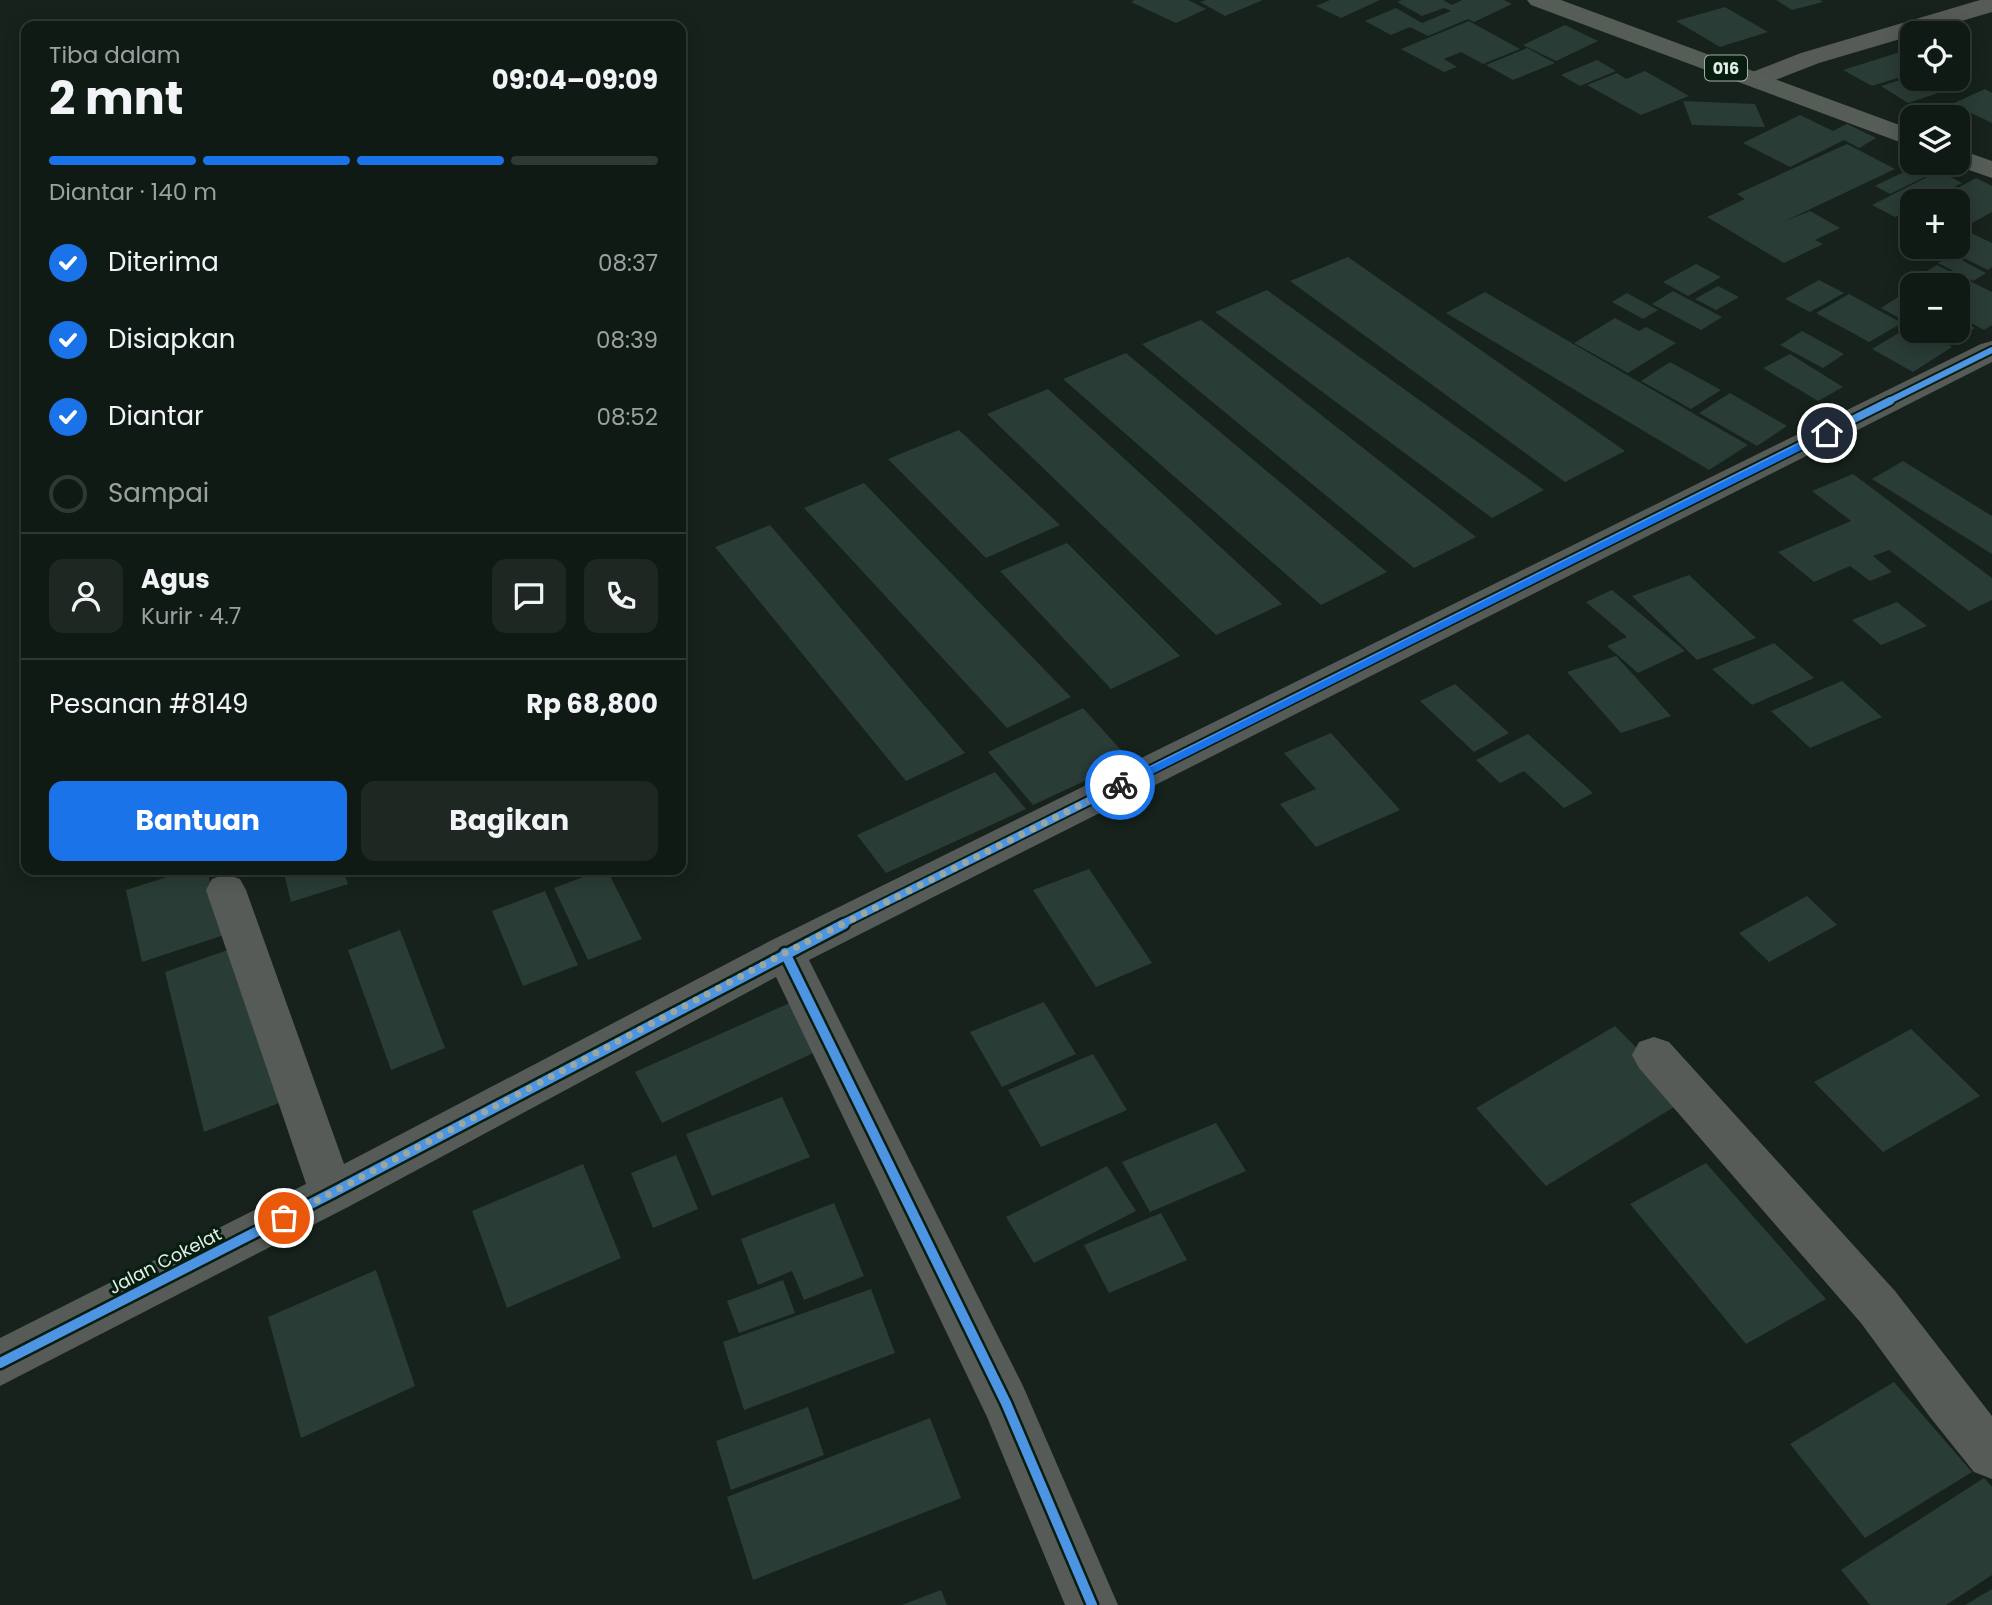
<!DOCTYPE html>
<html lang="id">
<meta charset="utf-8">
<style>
:root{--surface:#101a14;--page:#1e2722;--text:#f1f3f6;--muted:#9ca1a0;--line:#303834;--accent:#1a73e8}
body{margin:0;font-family:Poppins,sans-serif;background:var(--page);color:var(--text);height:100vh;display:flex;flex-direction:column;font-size:26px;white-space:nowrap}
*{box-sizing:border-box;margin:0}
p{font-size:23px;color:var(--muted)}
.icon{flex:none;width:38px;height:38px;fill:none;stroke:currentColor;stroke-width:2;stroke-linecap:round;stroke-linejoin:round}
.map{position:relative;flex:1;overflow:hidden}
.panel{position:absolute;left:21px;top:21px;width:665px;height:854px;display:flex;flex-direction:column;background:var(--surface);border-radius:14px;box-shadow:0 4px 18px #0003,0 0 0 2px var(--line)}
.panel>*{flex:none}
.controls{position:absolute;left:1900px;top:21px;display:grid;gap:14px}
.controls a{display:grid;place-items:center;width:70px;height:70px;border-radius:14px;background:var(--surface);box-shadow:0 4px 18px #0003,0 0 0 2px var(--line);font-size:35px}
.pin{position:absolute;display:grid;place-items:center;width:60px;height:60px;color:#fff;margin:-30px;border:4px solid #fff;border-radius:50%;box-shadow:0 2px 7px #0007}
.courier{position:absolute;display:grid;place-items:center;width:70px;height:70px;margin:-35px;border:5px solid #1a73e8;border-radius:50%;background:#fff;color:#222;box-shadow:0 2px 9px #0007}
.summary em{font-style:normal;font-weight:700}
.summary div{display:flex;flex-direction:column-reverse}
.summary{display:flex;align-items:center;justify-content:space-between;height:119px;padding:0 28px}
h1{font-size:46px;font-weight:700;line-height:52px}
.bar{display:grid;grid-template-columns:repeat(4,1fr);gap:10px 7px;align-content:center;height:84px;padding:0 28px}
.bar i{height:9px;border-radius:5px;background:var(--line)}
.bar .on{background:var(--accent)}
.bar p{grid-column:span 4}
.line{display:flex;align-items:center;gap:18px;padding:0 28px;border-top:2px solid var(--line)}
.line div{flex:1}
.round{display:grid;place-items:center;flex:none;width:74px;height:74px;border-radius:14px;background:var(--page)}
ol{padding:0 28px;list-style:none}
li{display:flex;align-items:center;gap:21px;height:77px}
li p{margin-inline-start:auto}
li .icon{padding:7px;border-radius:50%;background:var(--accent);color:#fff;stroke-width:4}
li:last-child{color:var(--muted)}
li i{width:38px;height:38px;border:4px solid var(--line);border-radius:50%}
.action{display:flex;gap:14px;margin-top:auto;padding:14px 28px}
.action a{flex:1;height:80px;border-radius:14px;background:var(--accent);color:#fff;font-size:28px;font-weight:700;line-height:80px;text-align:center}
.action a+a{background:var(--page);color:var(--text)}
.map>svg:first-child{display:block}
</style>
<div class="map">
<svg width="1992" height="1605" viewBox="0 0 1992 1605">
<rect width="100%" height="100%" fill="#16221b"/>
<g fill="#2a3c36">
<path d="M 1135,0 L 1188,0 L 1206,9 L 1176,23 L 1131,2 Z"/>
<path d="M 1206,0 L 1263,0 L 1225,16 L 1200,2 Z"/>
<path d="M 1330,0 L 1380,0 L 1341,18 L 1316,6 Z"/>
<path d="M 1402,0 L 1443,0 L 1452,5 L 1462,0 L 1504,0 L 1512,4 L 1474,22 L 1468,19 L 1428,36 L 1410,27 L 1391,35 L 1365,21 L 1396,8 L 1422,23 L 1451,11 L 1444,8 L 1422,16 L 1397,2 Z"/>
<path d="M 1776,0 L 1820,0 L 1823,2 L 1792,10 Z"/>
<path d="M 1725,7 L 1768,32 L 1720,47 L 1676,21 Z"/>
<path d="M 1469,21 L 1520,49 L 1483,64 L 1461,52 L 1444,59 L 1457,67 L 1444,72 L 1401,49 Z"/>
<path d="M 1565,25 L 1598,41 L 1556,61 L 1523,45 Z"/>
<path d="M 1527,48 L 1555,63 L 1513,80 L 1486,65 Z"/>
<path d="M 1913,48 L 1913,73 L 1872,86 L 1843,70 Z"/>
<path d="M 1597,60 L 1616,71 L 1580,86 L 1561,75 Z"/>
<path d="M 1645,71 L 1689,96 L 1641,115 L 1587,85 L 1617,73 L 1626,79 Z"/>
<path d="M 1913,76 L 1913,79 L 1937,79 L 1953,88 L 1908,103 L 1881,86 Z"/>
<path d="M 1985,89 L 1992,93 L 1992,123 L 1952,104 Z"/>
<path d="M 1683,101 L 1755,104 L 1765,127 L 1692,125 Z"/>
<path d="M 1800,115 L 1833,131 L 1847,124 L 1876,138 L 1859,148 L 1844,140 L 1790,167 L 1743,143 Z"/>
<path d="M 1847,144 L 1895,169 L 1783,222 L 1810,211 L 1840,228 L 1815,240 L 1823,244 L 1784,263 L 1707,217 L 1745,199 L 1737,194 Z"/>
<path d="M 1922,163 L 1939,170 L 1890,194 L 1875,186 Z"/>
<path d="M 1939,171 L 1962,183 L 1926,201 L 1913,201 L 1913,208 L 1895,217 L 1872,205 Z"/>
<path d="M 1976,178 L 1992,186 L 1992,212 L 1958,231 L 1958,201 L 1933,201 Z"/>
<path d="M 1971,233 L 1992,243 L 1992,267 L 1988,270 L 1942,247 L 1958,247 L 1958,240 Z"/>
<path d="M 1952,255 L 1986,273 L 1973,281 L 1938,263 Z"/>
<path d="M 1348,257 L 1625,451 L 1565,482 L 1290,281 Z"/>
<path d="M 1696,264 L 1721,277 L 1688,296 L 1663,282 Z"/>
<path d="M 1937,265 L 1992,292 L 1992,325 L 1984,330 L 1958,316 L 1958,285 L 1913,285 L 1913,293 L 1901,287 Z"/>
<path d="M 1819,280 L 1844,293 L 1810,312 L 1785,299 Z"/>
<path d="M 1718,286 L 1739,297 L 1716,310 L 1695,299 Z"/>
<path d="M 1267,290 L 1544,490 L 1492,518 L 1215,312 Z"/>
<path d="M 1673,291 L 1722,317 L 1701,330 L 1652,304 Z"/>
<path d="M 1485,292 L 1570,342 L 1748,445 L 1709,470 L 1446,313 Z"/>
<path d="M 1906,292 L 1913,295 L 1913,331 L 1958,331 L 1958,319 L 1975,328 L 1949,345 L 1952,347 L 1913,372 L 1872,349 L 1912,325 L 1881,308 Z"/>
<path d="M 1627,293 L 1658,310 L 1643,319 L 1612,302 Z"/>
<path d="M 1849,294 L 1902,323 L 1869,342 L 1816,313 Z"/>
<path d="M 1615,318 L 1639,331 L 1646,327 L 1676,343 L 1628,373 L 1574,343 Z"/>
<path d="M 1201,320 L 1476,537 L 1414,568 L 1142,344 Z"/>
<path d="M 1802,331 L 1844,354 L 1823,368 L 1780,345 Z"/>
<path d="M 1126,353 L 1387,572 L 1321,605 L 1063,379 Z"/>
<path d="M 1790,354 L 1843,387 L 1818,401 L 1763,368 Z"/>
<path d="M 1670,362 L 1721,390 L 1691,409 L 1641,381 Z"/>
<path d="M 1048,389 L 1175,505 L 1282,604 L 1216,635 L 987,414 Z"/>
<path d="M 1730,393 L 1787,426 L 1757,446 L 1699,413 Z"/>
<path d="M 959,430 L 1060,525 L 986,558 L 888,459 Z"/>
<path d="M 1903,461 L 1992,516 L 1992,554 L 1872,479 Z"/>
<path d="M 1853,474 L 1992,578 L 1992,600 L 1969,611 L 1889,550 L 1873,556 L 1892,572 L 1870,581 L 1850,566 L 1814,582 L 1778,552 L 1851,521 L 1812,491 Z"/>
<path d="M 864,483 L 1071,697 L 1007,728 L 804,508 Z"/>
<path d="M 770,525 L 965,753 L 906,781 L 715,547 Z"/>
<path d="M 1067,543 L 1180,656 L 1111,689 L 1000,571 Z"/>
<path d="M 1689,575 L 1756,638 L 1697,660 L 1632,596 Z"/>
<path d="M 1612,590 L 1685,651 L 1638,673 L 1607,646 L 1627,637 L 1586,602 Z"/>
<path d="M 1897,602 L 1927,626 L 1881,645 L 1852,620 Z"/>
<path d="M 1774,643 L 1814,678 L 1752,705 L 1712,669 Z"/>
<path d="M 1616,656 L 1671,716 L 1621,733 L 1567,672 Z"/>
<path d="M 1842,681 L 1882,717 L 1810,748 L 1771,711 Z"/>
<path d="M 1455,684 L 1509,733 L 1474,752 L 1420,701 Z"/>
<path d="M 1083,708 L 1130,760 L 1033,805 L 988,752 Z"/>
<path d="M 1331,733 L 1400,810 L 1316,847 L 1280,804 L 1316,789 L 1284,753 Z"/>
<path d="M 1528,734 L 1593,793 L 1564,808 L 1524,771 L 1500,783 L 1476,760 Z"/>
<path d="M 995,772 L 1026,809 L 886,873 L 857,835 Z"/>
<path d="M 1089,869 L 1152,963 L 1096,987 L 1033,890 Z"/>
<path d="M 189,870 L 207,870 L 224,935 L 142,962 L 126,890 Z"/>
<path d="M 283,870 L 343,870 L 348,884 L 291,902 Z"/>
<path d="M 602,870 L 607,870 L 642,939 L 588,960 L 554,888 Z"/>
<path d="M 545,891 L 578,965 L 523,986 L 492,911 Z"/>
<path d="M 1807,896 L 1837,925 L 1769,962 L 1739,933 Z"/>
<path d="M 400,930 L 445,1048 L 391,1070 L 348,950 Z"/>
<path d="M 236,947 L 279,1103 L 204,1132 L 165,972 Z"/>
<path d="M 794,1001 L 822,1049 L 662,1123 L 635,1072 Z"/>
<path d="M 1044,1002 L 1076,1054 L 1002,1087 L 970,1032 Z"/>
<path d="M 1615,1026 L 1687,1099 L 1546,1186 L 1476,1108 Z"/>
<path d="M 1911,1029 L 1980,1096 L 1883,1152 L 1814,1082 Z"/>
<path d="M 1093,1054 L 1127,1110 L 1041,1147 L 1008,1090 Z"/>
<path d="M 782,1097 L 810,1157 L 712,1196 L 686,1134 Z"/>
<path d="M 1216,1123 L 1246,1171 L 1150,1212 L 1122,1162 Z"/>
<path d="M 676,1155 L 698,1209 L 653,1228 L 631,1173 Z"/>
<path d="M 1706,1163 L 1826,1299 L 1746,1344 L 1630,1204 Z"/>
<path d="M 583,1164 L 621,1258 L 507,1308 L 472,1211 Z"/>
<path d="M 1107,1166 L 1136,1211 L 1034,1263 L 1006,1217 Z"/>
<path d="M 834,1203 L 864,1276 L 804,1300 L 792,1271 L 758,1285 L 741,1239 Z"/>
<path d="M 1161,1213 L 1187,1260 L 1109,1293 L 1084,1245 Z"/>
<path d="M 376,1270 L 415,1386 L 301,1438 L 268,1317 Z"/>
<path d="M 783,1280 L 795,1313 L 739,1333 L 727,1301 Z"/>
<path d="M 871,1289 L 895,1353 L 744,1410 L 723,1342 Z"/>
<path d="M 1894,1382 L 1972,1472 L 1865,1538 L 1790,1444 Z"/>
<path d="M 808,1407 L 824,1455 L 731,1490 L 716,1441 Z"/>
<path d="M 930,1418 L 961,1498 L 753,1580 L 727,1497 Z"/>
<path d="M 1984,1478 L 1992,1487 L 1992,1575 L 1946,1605 L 1870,1605 L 1841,1570 Z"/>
<path d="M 1992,1589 L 1992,1605 L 1965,1605 Z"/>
<path d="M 941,1590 L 947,1605 L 902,1605 Z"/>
</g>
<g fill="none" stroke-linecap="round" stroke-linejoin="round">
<g fill="#575b57" fill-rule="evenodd">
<path d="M 1980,0 L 1992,0 L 1992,12 L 1819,63 L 1765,84 L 1756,87 L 1747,84 L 1743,79 L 1747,74 L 1801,53 Z"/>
<path d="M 1992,341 L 1992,362 L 809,960 L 1023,1386 L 1118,1605 L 1065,1605 L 987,1417 L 776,977 L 348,1207 L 0,1386 L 0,1338 L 306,1184 L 206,890 L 212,879 L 226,874 L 240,879 L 246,890 L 344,1164 L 770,941 L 1981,344 Z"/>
<path d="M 1654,1037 L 1669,1042 L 1895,1291 L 1992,1416 L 1992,1479 L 1974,1472 L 1930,1417 L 1861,1323 L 1639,1068 L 1632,1055 L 1639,1042 Z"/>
</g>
<g fill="#565c56" fill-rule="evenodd">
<path d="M 1527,0 L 1561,0 L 1913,130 L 1913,147 L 1531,5 Z"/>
<path d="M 1958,149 L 1992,161 L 1992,178 L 1949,163 L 1958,163 Z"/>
</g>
<defs>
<path id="cycleway-far2" d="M 1887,402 L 1992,350"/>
<path id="cycleway-far1" d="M 840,925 L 1890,401"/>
<g id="cycleway">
<path d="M 785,953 L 1006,1403 L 1092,1605"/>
<path d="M 0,1363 L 332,1193 L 844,924"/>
</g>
</defs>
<use href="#cycleway-far2" stroke="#071d10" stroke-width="10"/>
<use href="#cycleway-far1" stroke="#071d10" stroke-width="12"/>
<use href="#cycleway" stroke="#071d10" stroke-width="15"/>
<use href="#cycleway-far2" stroke="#4d94e3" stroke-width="6"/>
<use href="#cycleway-far1" stroke="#4d94e3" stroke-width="8"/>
<use href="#cycleway" stroke="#4d94e3" stroke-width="10"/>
</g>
<path fill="#1a73e8" d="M 1827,430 L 1832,433 L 1831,435 L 1124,788 L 1116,788 L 1115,785 Z"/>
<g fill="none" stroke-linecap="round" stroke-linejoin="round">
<path stroke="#9aa79e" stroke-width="7" stroke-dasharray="0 12.6" d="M 284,1218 L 785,953 L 1120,785"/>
</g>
<g text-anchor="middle" stroke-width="6" stroke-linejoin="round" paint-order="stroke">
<rect fill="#071d10" stroke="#a0b0a5" stroke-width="2" x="1705" y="55.5" width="42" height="25" rx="5"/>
<g font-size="16" font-weight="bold" fill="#e1efe5">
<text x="1726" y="74">016</text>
</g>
<g font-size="18" fill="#e1efe5" stroke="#071d10">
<text transform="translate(165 1261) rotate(-27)" y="6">Jalan Cokelat</text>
</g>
</g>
</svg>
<div class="controls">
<a><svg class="icon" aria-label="locate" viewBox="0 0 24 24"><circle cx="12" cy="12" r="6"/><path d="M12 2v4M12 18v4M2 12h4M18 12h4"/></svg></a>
<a><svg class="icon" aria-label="layers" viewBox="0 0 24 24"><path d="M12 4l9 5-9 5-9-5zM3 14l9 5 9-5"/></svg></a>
<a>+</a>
<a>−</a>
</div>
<div class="pin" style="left:284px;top:1218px;background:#ea580c"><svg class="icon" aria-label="bag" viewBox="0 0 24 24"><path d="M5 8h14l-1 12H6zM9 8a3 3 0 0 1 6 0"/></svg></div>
<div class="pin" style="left:1827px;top:433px;background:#1f2937"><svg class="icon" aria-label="home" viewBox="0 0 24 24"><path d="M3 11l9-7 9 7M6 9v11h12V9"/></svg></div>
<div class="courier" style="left:1120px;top:785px"><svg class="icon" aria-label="bike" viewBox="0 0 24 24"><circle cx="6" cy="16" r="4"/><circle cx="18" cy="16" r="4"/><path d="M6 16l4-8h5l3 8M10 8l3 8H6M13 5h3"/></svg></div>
<section class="panel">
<div class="summary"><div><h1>2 mnt</h1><p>Tiba dalam</p></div><em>09:04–09:09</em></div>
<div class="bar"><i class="on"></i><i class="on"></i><i class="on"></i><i></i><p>Diantar · 140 m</p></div>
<ol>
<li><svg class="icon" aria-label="check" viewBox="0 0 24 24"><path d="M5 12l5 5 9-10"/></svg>Diterima<p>08:37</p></li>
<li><svg class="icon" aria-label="check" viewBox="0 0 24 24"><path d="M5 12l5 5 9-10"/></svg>Disiapkan<p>08:39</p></li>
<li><svg class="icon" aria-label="check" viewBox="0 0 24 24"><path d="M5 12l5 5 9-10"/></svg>Diantar<p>08:52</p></li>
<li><i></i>Sampai</li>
</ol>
<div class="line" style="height:126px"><a class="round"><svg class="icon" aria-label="person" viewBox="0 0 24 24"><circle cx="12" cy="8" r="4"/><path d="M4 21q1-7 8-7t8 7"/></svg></a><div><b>Agus</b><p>Kurir · 4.7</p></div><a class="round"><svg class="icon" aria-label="chat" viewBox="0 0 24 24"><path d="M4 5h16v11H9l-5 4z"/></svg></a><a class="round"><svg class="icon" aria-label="phone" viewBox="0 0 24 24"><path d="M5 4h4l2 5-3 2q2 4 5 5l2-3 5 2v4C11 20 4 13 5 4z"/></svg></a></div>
<div class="line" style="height:91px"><div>Pesanan #8149</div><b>Rp 68,800</b></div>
<div class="action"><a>Bantuan</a><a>Bagikan</a></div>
</section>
</div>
